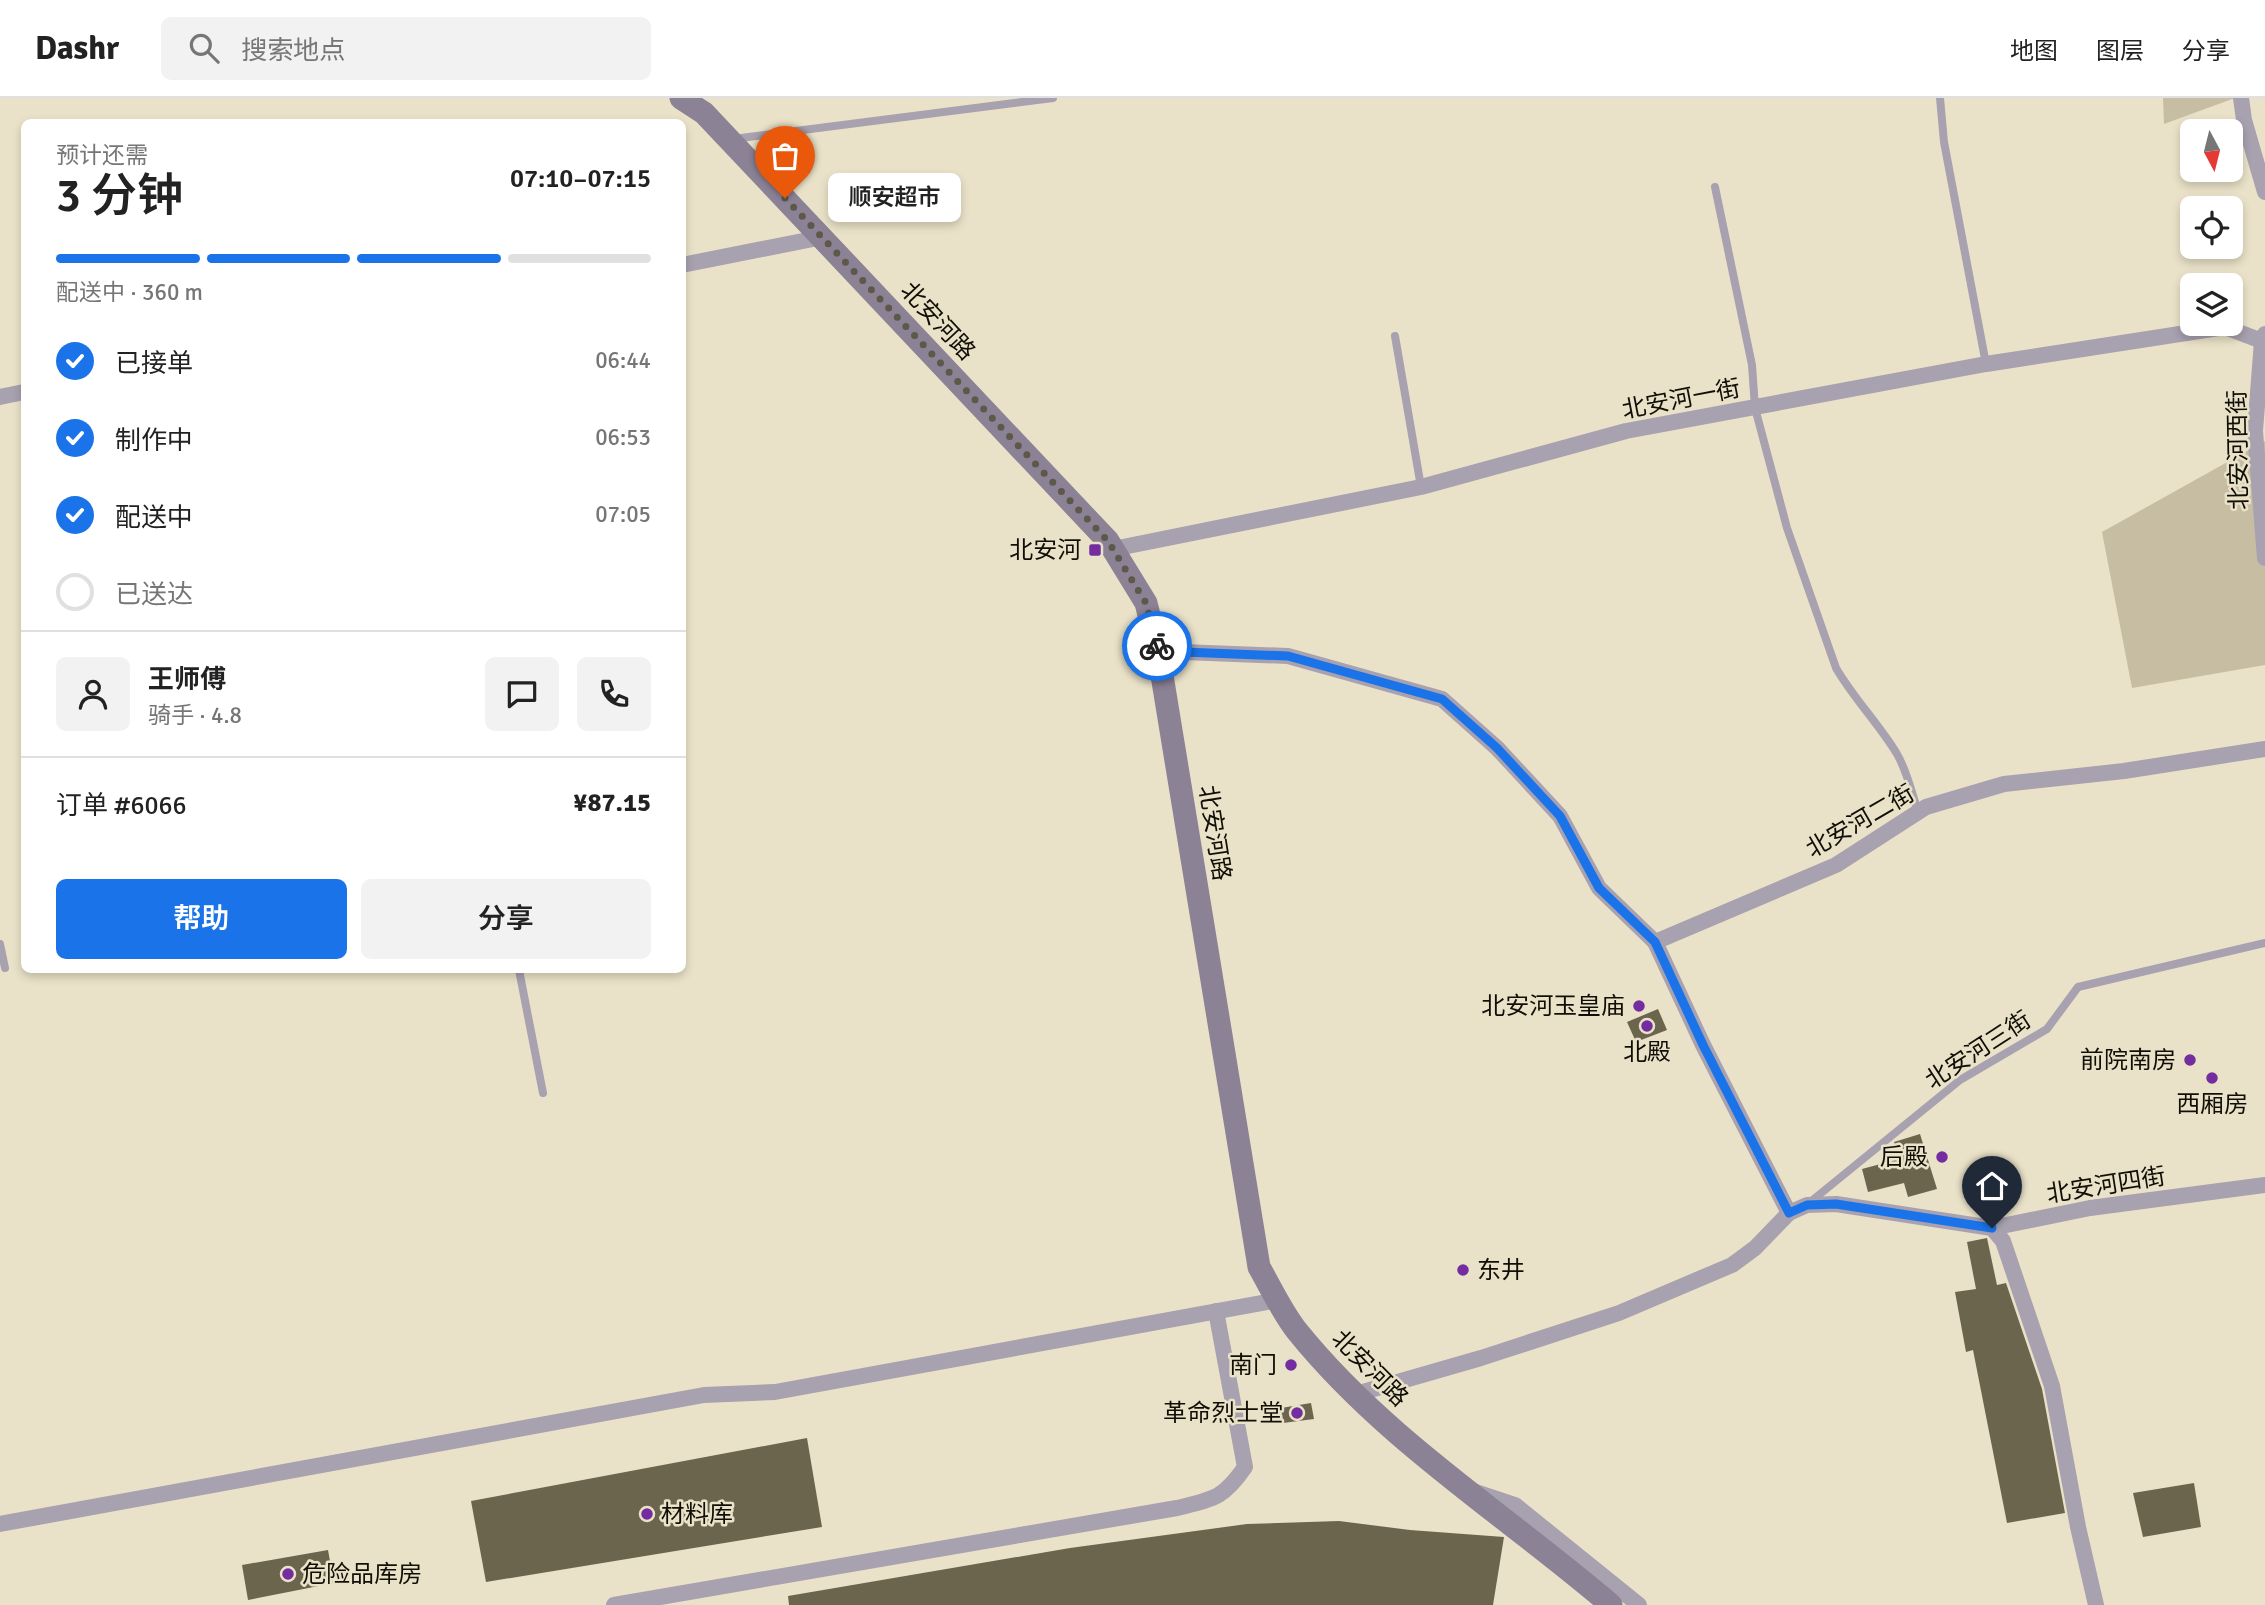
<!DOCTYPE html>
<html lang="zh">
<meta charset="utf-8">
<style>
:root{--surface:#fff;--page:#f2f2f2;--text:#222;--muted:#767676;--line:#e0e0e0;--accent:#1a73e8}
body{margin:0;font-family:Signika,"Noto Sans SC",sans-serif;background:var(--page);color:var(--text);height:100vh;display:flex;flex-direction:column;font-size:26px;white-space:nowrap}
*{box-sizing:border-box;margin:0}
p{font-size:23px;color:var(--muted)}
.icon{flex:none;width:38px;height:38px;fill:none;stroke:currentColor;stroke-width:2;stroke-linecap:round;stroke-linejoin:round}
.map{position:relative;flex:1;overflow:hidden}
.panel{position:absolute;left:21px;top:21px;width:665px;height:854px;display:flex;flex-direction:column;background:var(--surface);border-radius:10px;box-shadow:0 4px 10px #0003}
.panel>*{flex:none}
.needle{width:46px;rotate:173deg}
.fabs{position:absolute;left:2180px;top:21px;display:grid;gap:14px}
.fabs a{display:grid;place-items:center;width:63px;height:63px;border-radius:10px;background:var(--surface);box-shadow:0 4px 10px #0003;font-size:35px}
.pin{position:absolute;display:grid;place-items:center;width:60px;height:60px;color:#fff;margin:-72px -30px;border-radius:50% 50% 50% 0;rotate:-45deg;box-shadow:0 0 7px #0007}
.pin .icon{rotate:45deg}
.courier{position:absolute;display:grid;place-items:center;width:70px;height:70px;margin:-35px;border:5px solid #1a73e8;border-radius:50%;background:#fff;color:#222;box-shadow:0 2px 9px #0007}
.bubble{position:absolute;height:49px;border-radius:10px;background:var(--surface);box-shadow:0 4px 10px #0003;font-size:23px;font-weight:600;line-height:49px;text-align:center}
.summary em{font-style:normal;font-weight:600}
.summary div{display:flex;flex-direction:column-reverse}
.summary{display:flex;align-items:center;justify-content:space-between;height:119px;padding:0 35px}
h1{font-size:46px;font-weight:600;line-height:52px}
.bar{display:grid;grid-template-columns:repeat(4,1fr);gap:10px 7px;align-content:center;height:84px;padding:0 35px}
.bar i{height:9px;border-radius:5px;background:var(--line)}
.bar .active{background:var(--accent)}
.bar p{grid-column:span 4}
.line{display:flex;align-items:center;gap:18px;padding:0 35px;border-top:2px solid var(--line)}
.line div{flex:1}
.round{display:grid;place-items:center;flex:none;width:74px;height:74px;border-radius:10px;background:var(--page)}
ol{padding:0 35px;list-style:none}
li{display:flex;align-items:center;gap:21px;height:77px}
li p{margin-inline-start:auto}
li .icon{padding:7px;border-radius:50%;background:var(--accent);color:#fff;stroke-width:4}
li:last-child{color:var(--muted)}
li i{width:38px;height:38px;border:4px solid var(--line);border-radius:50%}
.button{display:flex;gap:14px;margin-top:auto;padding:14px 35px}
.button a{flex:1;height:80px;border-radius:10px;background:var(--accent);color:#fff;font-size:28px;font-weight:600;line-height:80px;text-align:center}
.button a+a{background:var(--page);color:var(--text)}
header{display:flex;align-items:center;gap:42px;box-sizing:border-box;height:98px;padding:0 35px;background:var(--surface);border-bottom:2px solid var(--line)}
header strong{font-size:33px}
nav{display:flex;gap:38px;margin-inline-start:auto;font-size:24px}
.search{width:490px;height:63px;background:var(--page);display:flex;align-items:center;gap:18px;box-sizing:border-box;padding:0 24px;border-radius:10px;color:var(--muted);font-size:26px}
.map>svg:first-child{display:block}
</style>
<header>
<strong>Dashr</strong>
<div class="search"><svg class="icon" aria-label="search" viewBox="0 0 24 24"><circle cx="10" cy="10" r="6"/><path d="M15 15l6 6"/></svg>搜索地点</div>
<nav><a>地图</a><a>图层</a><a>分享</a></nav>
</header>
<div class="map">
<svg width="2265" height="1507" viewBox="0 0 2265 1507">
<rect width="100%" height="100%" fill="#eae2c8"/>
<g fill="#c6bda2">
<path d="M 2163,0 L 2235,0 L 2164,26 Z"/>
<path d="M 2265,343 L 2265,567 L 2132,590 L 2102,434 Z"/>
</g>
<g fill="#6c654e">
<path d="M 1658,911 L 1667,932 L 1636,944 L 1627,924 Z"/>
<path d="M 1920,1036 L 1937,1091 L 1908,1099 L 1904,1085 L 1868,1094 L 1862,1071 L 1899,1061 L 1894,1044 Z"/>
<path d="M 1987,1140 L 1997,1187 L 2006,1185 L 2042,1291 L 2065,1415 L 2007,1425 L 1973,1252 L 1966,1254 L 1955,1194 L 1976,1191 L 1967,1144 Z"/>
<path d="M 1311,1305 L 1314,1321 L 1283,1325 L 1281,1310 Z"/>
<path d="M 807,1340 L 822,1429 L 486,1484 L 471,1403 Z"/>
<path d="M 2194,1385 L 2201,1429 L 2143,1439 L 2133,1395 Z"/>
<path d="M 1339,1423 L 1410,1432 L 1504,1439 L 1493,1507 L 789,1507 L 788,1498 L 1070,1450 L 1247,1426 Z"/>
<path d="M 328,1452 L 334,1485 L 248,1502 L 242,1467 Z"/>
</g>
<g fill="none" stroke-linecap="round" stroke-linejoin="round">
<g stroke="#a8a1af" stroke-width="8">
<path d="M 1940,0 L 1944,44 L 1986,266"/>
<path d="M 733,41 L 1053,0"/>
<path d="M 1715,89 L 1752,267 L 1755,310 L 1787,430 L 1836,570 C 1854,601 1879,626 1897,656 C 1907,673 1912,695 1918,714"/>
<path d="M 1395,238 L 1421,389"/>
<path d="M 0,846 L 5,870"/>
<path d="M 519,872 L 543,995"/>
<path d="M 1809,1105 L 1960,982 L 2047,931 L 2078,889 L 2265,845"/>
</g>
<g stroke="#a8a1af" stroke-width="16">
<path d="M 2241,0 L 2244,22 L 2265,94"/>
<path d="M 682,167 L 823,139"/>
<path d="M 2265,236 L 2262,243 L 2255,333 L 2265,460"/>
<path d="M 0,299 L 24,294"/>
<path d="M 1113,451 L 1421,389 L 1626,333 L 1986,266 L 2225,229 L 2262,243"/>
<path d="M 1158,553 L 1288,558 L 1442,601 L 1497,650 L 1560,718 L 1599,790 L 1655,844 L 1703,947 L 1789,1115 L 1755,1150 L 1732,1167 L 1619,1215 L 1481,1260 L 1356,1296"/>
<path d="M 1655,844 L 1836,767 L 1926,709 L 2004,686 L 2124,673 L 2265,651"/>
<path d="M 1789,1115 L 1807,1107 L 1836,1106 L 1992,1130 L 2090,1110 L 2265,1087"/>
<path d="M 1992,1130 L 2003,1143 L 2052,1288 L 2078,1429 L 2096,1507"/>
<path d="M 1473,1393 L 1515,1407 L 1639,1507"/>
<path d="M 0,1426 L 704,1297 L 775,1294 L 1278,1202"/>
<path d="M 614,1507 L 1177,1410 C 1213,1401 1223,1401 1245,1369 L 1216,1213"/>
</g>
<path stroke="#8c8296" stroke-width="23" d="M 681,0 L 704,15 L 1108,443 L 1146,505 L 1158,553 L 1259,1169 C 1271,1190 1282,1214 1297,1233 C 1385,1342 1506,1417 1611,1507"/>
</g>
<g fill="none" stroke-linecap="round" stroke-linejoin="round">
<path stroke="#5c584a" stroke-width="7" stroke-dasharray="0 12.6" d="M 785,100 L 1108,443 L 1146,505 L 1157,548"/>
<path stroke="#1a73e8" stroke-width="9" d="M 1157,548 L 1158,553 L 1288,558 L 1442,601 L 1497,650 L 1560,718 L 1599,790 L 1655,844 L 1703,947 L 1789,1115 L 1807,1107 L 1836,1106 L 1992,1130"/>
</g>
<g fill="#732da1" stroke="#eae2c8" stroke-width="2.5">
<rect x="1088" y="445" width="14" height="14" rx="3.5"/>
<circle cx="1639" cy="908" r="7"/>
<circle cx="1647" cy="928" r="7"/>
<circle cx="2190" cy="962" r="7"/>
<circle cx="2212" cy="980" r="7"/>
<circle cx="1942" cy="1059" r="7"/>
<circle cx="1463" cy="1172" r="7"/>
<circle cx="1291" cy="1267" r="7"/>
<circle cx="1297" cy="1315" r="7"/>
<circle cx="647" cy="1416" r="7"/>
<circle cx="288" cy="1476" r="7"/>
</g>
<g text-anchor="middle" stroke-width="5" stroke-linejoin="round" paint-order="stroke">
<g font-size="24" fill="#100e06" stroke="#eae2c8">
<text transform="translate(938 223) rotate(47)" y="8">北安河路</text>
<text transform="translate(1681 301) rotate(-11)" y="8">北安河一街</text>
<text transform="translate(2238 352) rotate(-91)" y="8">北安河西街</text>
<text transform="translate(1860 723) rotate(-30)" y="8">北安河二街</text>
<text transform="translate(1215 735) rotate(81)" y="8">北安河路</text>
<text transform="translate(1978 952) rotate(-33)" y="8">北安河三街</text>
<text transform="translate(2106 1087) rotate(-9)" y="8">北安河四街</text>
<text transform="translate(1370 1270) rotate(45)" y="8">北安河路</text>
</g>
<g font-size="24" fill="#100e06" stroke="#eae2c8" text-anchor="end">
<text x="1081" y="460">北安河</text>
<text x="1625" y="916">北安河玉皇庙</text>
<text x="1647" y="962" text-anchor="middle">北殿</text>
<text x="2176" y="970">前院南房</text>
<text x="2212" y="1014" text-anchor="middle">西厢房</text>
<text x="1928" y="1067">后殿</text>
<text x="1477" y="1180" text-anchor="start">东井</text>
<text x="1277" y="1275">南门</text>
<text x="1283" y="1323">革命烈士堂</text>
<text x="661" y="1424" text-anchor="start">材料库</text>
<text x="302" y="1484" text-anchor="start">危险品库房</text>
</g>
</g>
</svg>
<div class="fabs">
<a><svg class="needle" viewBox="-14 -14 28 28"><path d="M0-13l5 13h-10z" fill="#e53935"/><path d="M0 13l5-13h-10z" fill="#767676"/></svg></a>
<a><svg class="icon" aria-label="locate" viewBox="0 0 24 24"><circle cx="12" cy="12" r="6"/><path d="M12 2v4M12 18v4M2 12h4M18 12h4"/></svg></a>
<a><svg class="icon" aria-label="layers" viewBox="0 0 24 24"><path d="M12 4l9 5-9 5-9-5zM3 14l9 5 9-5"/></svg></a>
</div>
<div class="pin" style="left:785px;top:100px;background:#ea580c"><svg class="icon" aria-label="bag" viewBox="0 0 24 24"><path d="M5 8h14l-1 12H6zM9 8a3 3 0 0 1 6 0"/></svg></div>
<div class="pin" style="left:1992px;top:1130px;background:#1f2937"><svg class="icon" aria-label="home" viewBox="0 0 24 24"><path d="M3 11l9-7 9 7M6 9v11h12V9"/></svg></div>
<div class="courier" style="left:1157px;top:548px"><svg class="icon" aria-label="bike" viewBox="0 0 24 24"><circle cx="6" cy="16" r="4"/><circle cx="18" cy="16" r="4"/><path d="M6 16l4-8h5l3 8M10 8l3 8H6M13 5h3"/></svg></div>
<div class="bubble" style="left:828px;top:75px;width:133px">顺安超市</div>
<section class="panel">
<div class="summary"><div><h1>3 分钟</h1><p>预计还需</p></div><em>07:10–07:15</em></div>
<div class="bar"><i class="active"></i><i class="active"></i><i class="active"></i><i></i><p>配送中 · 360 m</p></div>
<ol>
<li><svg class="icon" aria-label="check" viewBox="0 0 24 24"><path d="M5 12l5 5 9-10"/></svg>已接单<p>06:44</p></li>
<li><svg class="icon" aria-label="check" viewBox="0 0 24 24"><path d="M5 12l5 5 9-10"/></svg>制作中<p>06:53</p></li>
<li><svg class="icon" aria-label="check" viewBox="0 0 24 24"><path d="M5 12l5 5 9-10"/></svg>配送中<p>07:05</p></li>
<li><i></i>已送达</li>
</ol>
<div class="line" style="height:126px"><a class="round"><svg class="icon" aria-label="person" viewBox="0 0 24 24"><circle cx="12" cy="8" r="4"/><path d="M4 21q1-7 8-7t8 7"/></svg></a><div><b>王师傅</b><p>骑手 · 4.8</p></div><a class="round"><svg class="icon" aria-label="chat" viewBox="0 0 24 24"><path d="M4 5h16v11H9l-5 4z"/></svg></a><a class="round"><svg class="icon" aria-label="phone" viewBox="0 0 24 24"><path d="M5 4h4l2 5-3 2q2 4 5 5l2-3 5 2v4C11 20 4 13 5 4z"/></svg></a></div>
<div class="line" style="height:91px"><div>订单 #6066</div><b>¥87.15</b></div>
<div class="button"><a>帮助</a><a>分享</a></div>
</section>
</div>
